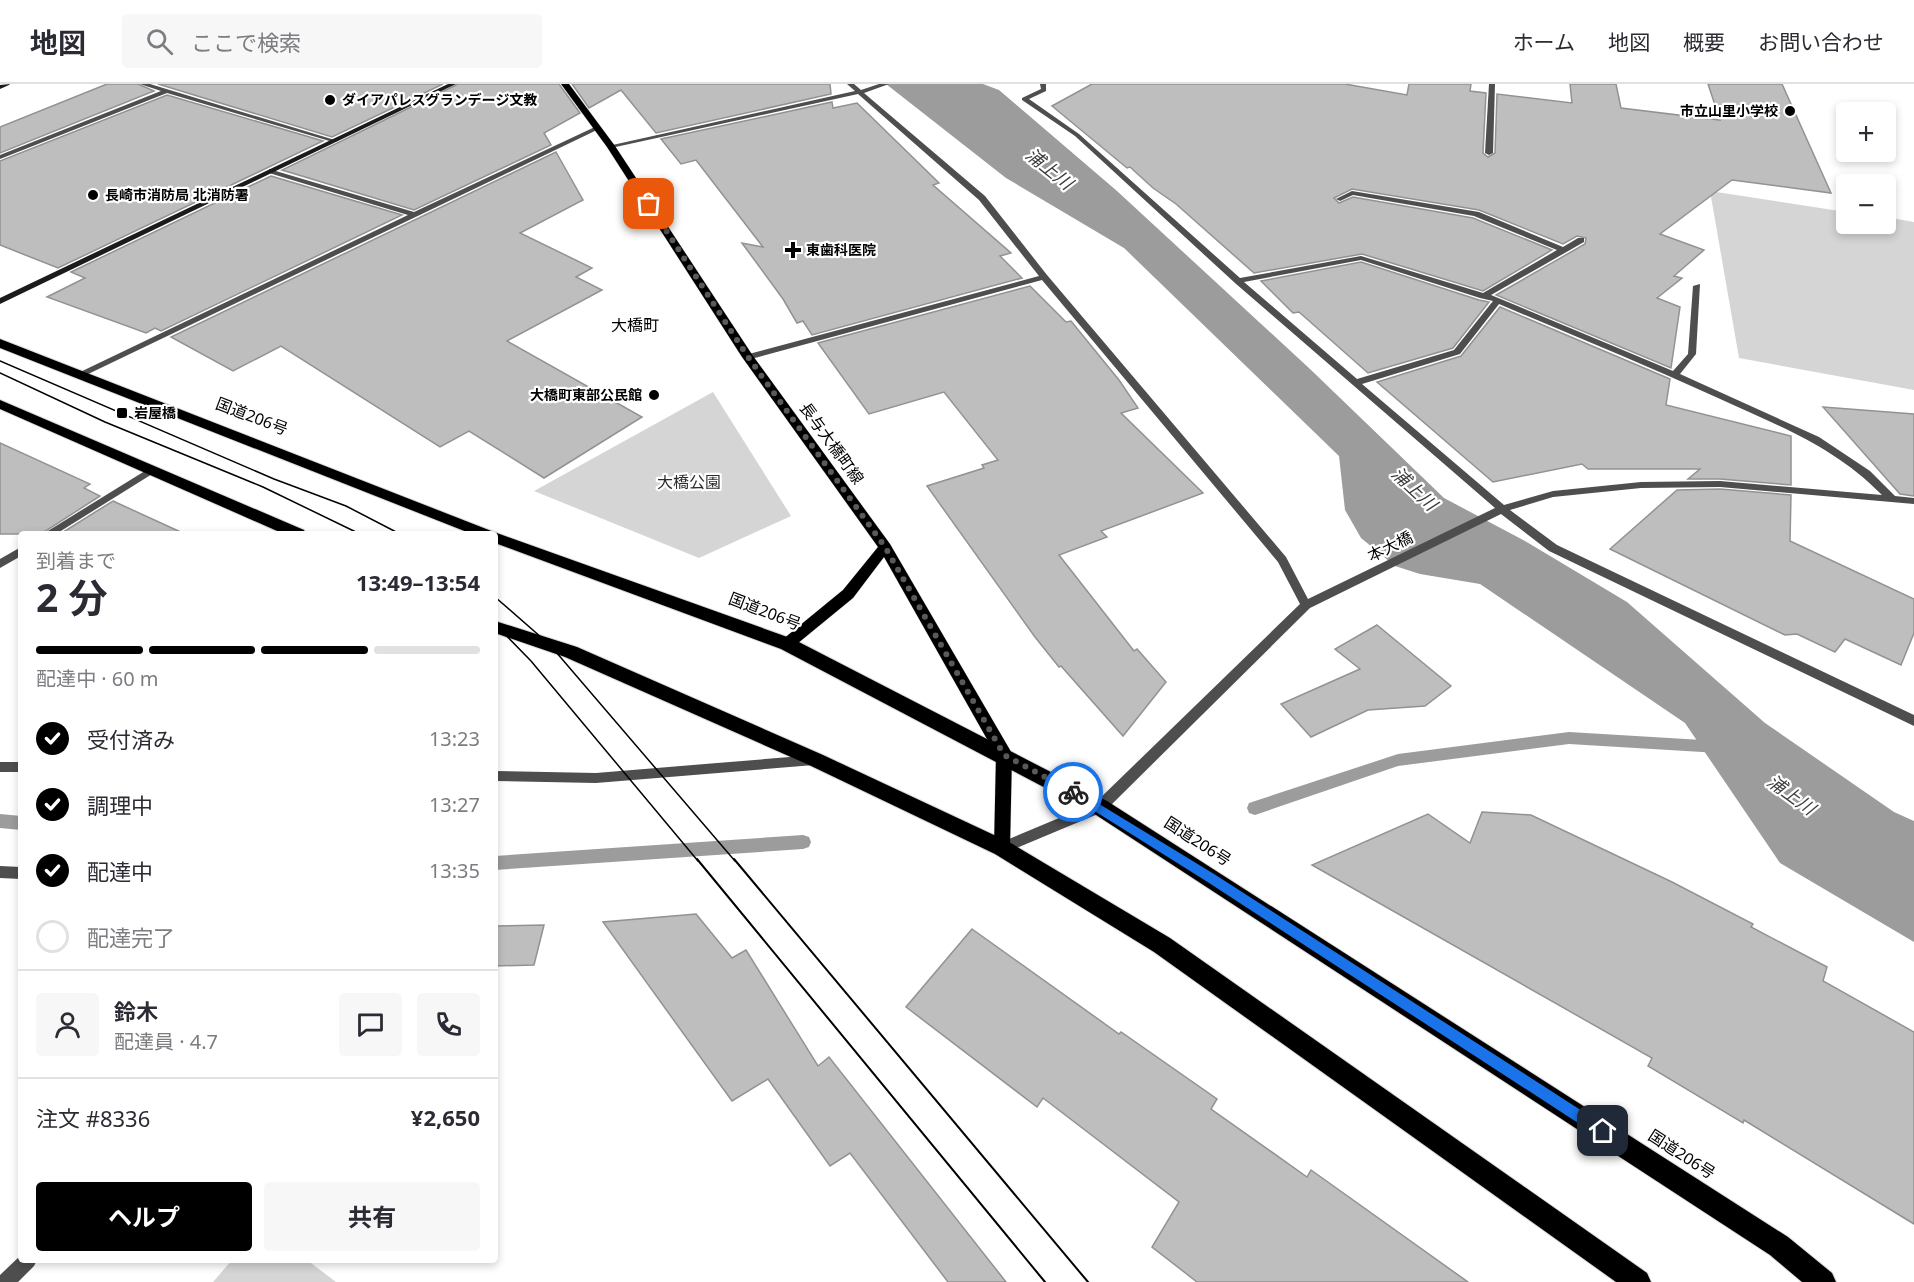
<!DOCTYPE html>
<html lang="ja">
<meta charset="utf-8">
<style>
:root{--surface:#fff;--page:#f7f7f7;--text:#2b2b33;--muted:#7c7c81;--line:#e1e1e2;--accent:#000}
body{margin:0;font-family:"Noto Sans","Noto Sans JP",sans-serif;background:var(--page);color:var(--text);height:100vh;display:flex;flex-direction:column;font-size:22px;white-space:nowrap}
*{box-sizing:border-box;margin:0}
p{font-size:20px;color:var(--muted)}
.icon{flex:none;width:33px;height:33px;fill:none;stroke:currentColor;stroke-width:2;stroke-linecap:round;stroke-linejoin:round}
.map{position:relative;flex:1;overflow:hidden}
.panel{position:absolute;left:18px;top:447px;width:480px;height:732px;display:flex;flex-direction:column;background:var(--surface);border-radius:6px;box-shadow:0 3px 9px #0003}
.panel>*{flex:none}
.tools{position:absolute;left:1836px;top:18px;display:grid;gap:12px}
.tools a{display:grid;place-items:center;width:60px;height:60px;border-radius:6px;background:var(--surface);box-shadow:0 3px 9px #0003;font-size:30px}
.pin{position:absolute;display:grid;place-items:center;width:51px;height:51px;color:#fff;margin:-26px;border-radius:12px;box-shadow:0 3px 9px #0006}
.courier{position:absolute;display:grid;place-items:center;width:60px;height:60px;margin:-30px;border:4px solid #1a73e8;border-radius:50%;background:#fff;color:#222;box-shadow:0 2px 8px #0007}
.head em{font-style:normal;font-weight:700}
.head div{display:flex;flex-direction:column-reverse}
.head{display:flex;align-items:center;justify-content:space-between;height:102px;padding:0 18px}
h1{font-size:39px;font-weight:700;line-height:45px}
.bar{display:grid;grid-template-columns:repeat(4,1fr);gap:9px 6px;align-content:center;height:72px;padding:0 18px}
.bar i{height:8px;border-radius:4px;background:var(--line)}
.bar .on{background:var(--accent)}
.bar p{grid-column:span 4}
.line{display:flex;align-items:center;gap:15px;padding:0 18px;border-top:2px solid var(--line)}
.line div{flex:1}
.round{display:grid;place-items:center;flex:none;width:63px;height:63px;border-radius:6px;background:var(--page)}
ol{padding:0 18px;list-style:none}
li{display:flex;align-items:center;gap:18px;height:66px}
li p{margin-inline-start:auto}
li .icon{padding:6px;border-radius:50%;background:var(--accent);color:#fff;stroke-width:4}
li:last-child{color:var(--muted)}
li i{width:33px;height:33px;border:3px solid var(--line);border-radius:50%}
.cta{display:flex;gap:12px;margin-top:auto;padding:12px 18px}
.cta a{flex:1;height:69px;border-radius:6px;background:var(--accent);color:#fff;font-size:24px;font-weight:700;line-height:69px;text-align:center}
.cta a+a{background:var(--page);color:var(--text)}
header{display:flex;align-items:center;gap:36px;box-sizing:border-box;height:84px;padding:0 30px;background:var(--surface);border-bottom:2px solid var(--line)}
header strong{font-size:28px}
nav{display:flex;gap:33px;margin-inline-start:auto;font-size:21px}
.search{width:420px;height:54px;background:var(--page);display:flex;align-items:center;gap:15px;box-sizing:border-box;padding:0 21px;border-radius:6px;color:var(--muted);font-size:22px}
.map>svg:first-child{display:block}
</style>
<header>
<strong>地図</strong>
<div class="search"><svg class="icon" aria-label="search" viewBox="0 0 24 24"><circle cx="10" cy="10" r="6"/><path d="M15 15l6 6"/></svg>ここで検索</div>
<nav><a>ホーム</a><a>地図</a><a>概要</a><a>お問い合わせ</a></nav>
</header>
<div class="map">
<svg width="1914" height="1198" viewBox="0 0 1914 1198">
<rect width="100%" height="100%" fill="#fff"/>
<g fill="#d5d5d5">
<path d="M 1710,107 L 1846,128 L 1846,140 L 1886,140 L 1886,133 L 1914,138 L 1914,306 L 1739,274 Z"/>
<path d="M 713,308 L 791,432 L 699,474 L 534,407 Z"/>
<path d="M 232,1176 L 307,1176 L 336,1198 L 213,1198 Z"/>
</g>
<path fill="#9c9c9c" d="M 886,0 L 983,0 L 999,6 L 1117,107 L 1310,285 L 1444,414 L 1525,457 L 1627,518 L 1765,639 L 1894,728 L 1914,737 L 1914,858 L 1780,779 L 1685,639 L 1480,500 L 1420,490 L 1395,482 L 1361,454 L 1345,426 L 1339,372 L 1124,164 L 1006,94 Z"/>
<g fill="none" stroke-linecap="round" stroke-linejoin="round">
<g fill="#9c9c9c" fill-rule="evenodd">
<path d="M 1569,648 L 1719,657 L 1725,659 L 1727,663 L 1725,667 L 1719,669 L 1569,660 L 1398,682 L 1255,731 L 1249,729 L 1247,724 L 1249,719 L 1398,670 Z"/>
<path d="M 0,730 L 21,732 L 21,746 L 0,744 Z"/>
<path d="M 803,751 L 809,753 L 811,758 L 809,763 L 803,765 L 495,786 L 495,772 Z"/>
</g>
</g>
<g fill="#bebebe" stroke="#929292" stroke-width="1.5">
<path d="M 107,0 L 138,0 L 154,7 L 0,69 L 0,43 Z"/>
<path d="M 158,0 L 443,0 L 332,53 Z"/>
<path d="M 458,0 L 559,0 L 580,29 L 544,49 L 551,61 L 414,126 L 282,86 Z"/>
<path d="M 572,0 L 830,0 L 831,10 L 656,49 L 621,6 L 589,24 Z"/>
<path d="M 1092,0 L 1345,0 L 1407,11 L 1409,0 L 1471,0 L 1470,7 L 1486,9 L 1483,69 L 1488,73 L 1495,69 L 1497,10 L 1572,19 L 1570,0 L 1616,0 L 1621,24 L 1720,36 L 1708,0 L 1782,0 L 1831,109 L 1732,96 L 1660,150 L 1704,166 L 1674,192 L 1682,194 L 1657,214 L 1680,223 L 1671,284 L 1496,211 L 1585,160 L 1586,154 L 1577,152 L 1563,160 L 1479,126 L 1352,105 L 1334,114 L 1339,119 L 1353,113 L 1473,134 L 1552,166 L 1483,207 L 1362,170 L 1254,189 L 1176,120 L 1153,104 L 1130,83 L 1127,84 L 1052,22 Z"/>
<path d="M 167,11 L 323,57 L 58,184 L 0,161 L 0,77 Z"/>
<path d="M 832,18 L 833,24 L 857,19 L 939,99 L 933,101 L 1011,169 L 1000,172 L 1022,194 L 812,251 L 803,237 L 797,239 L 783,215 L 742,159 L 763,163 L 696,76 L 681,80 L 661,55 Z"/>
<path d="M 556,68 L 583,116 L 520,149 L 592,184 L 576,193 L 602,206 L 507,257 L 642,333 L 544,394 L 469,347 L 440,363 L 281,262 L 233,287 L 171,253 Z"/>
<path d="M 271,92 L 402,131 L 161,247 L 155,244 L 146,249 L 47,213 L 85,194 L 71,188 Z"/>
<path d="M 1361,178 L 1479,216 L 1489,218 L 1453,264 L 1368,289 L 1299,228 L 1293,229 L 1261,197 Z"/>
<path d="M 1030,202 L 1066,238 L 1071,237 L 1119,296 L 1138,324 L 1121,329 L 1203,409 L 1101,447 L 1107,453 L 1059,471 L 1134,567 L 1137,565 L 1166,598 L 1123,652 L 1061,582 L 1059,583 L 1035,553 L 927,402 L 984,384 L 982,381 L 998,376 L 944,308 L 869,330 L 818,259 Z"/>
<path d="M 1500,223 L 1670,295 L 1666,321 L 1791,352 L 1791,401 L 1720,395 L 1688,395 L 1700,385 L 1588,385 L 1582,380 L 1493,398 L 1377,298 L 1461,272 Z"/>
<path d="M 1823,323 L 1914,330 L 1914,412 L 1900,410 Z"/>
<path d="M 0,359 L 90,400 L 84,404 L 100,412 L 41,450 L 0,450 Z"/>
<path d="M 1720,405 L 1791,411 L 1790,457 L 1914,515 L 1914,549 L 1901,581 L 1845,555 L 1835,568 L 1797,550 L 1785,551 L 1610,465 L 1677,406 Z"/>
<path d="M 113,417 L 185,450 L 60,450 Z"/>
<path d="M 1377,541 L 1451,602 L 1425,622 L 1368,626 L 1311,653 L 1281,620 L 1360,585 L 1335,565 Z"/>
<path d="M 1482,728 L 1531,731 L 1672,798 L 1753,840 L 1751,843 L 1827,883 L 1823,897 L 1914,948 L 1914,1140 L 1744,1036 L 1743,1039 L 1648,982 L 1652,974 L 1312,781 L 1428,730 L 1470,759 Z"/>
<path d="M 696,830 L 732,874 L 746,866 L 818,982 L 829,973 L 1006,1198 L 948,1198 L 850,1069 L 830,1082 L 768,995 L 732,1017 L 603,838 Z"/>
<path d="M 544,841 L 534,881 L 495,882 L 495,842 Z"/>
<path d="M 972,845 L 1119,950 L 1121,948 L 1217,1015 L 1211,1025 L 1307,1093 L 1311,1086 L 1468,1198 L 1197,1198 L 1152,1163 L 1179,1118 L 1043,1014 L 1037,1023 L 906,923 Z"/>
</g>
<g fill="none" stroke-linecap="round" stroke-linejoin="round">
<defs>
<path id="primary" d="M 561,0 L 569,0 L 615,62 L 753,272 L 890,460 L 1010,666 L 1012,671 L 1010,764 L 1008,769 L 1002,771 L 996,769 L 994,764 L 996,671 L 884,473 L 853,514 L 792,564 L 782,564 L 780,560 L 782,556 L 843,506 L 878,463 L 742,273 L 607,63 Z"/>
<g id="highway">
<path d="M 0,255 L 494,448 L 793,555 L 1107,717 L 1788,1153 L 1832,1189 L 1836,1198 L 1802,1198 L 1770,1171 L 1093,729 L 781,565 L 495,459 L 495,450 L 472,450 L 0,264 Z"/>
<path d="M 0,316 L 304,446 L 306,450 L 284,450 L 0,325 Z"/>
<path d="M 495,537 L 577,563 L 823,671 L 1009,758 L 1170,854 L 1647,1189 L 1651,1198 L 1616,1198 L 1154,868 L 995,770 L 809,681 L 565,573 L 495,549 Z"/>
</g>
</defs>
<use href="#primary" stroke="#dbdbdb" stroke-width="1"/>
<use href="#highway" stroke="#dbdbdb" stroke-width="2"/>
<g fill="#4e4e4e" fill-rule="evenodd">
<path d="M 140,0 L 150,0 L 338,57 L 333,58 L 167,9 L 0,75 L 0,71 L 161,7 Z"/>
<path d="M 847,0 L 854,0 L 861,6 L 879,0 L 889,0 L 864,9 L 985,112 L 1047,191 L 1286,473 L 1308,515 L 1495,424 L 1235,199 L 1075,52 L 1022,16 L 1022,14 L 1041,5 L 1040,0 L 1046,0 L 1046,7 L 1029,15 L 1079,50 L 1240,194 L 1361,172 L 1483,209 L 1557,166 L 1474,132 L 1353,111 L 1340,117 L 1336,115 L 1352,107 L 1479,128 L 1563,163 L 1578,154 L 1584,154 L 1584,158 L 1491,211 L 1673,287 L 1688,270 L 1693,202 L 1700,200 L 1696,270 L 1680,290 L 1819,353 L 1870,387 L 1895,412 L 1914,414 L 1914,420 L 1720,403 L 1641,404 L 1553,413 L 1510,426 L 1557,461 L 1914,631 L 1914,642 L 1549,467 L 1501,430 L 1310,524 L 1105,727 L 1007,768 L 1002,770 L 997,768 L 995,764 L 997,760 L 1095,719 L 1300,520 L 1278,478 L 1042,196 L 751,275 L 745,275 L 745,271 L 1039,192 L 979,116 L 858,10 L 611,64 L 608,62 L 855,7 ZM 1361,176 L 1480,214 L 1493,217 L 1454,266 L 1357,295 L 1244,198 ZM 1499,220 C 1572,251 1646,281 1718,314 C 1779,342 1834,362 1882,411 L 1720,397 L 1641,398 L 1553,407 L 1504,421 L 1362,300 L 1460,270 Z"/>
<path d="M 1489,0 L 1495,0 L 1493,69 L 1489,71 L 1485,69 Z"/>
<path d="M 597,42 L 600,44 L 599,45 L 84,292 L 81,293 L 76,290 L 408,131 L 269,89 L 269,85 L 414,128 Z"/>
<path d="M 153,382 L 158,385 L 157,387 L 56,450 L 43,450 Z"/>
<path d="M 21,463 L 21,472 L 0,484 L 0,475 Z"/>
<path d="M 814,671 L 818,672 L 820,676 L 818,680 L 814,681 L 596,699 L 495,697 L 495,687 L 596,689 Z"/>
<rect x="0" y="678" width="21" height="10"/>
<path d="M 0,782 L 21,783 L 21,795 L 0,794 Z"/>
<path d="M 21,1171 L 21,1176 L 37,1176 L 34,1182 L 18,1198 L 0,1198 L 0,1191 Z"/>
</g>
<g fill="#1b1b1b" fill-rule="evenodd">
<path d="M 10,0 L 9,1 L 0,5 L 0,1 Z"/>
<path d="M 448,0 L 456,0 L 0,220 L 0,214 Z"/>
</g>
<use href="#primary" fill="#000" fill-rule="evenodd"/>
<use href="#highway" fill="#000" fill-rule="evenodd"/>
<g stroke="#000" stroke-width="1.5">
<path d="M 0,277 L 274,395 L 346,422 L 400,450"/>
<path d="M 0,289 L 105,338 L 263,403 L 360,450"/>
<path d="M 495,513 L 550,561 L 735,777"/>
<path d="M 495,540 L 531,577 L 698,777"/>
</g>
<g stroke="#000" stroke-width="2">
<path d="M 697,775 L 1045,1198"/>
<path d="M 734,775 L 1088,1198"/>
</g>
</g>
<path fill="#1a73e8" d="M 1073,704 L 1214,790 L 1607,1043 L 1609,1047 L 1607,1052 L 1603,1054 L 1598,1052 L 1206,797 L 1069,711 L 1067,708 Z"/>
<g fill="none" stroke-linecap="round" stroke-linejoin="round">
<path stroke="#595959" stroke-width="6" stroke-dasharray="0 10.8" d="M 649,120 L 748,273 L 885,463 L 1004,671 L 1073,708"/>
</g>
<g fill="#000" stroke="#fff" stroke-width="2">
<circle cx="330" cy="16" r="6"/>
<circle cx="1790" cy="27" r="6"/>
<circle cx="93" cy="111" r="6"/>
<path d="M790 157h6v6h6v6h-6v6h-6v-6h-6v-6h6z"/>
<circle cx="654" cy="311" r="6"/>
<rect x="116" y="323" width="12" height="12" rx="3"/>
</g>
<g text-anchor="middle" stroke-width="4.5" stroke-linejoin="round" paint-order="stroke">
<g font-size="14" font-weight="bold" fill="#000" stroke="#fff" text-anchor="start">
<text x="342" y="21">ダイアパレスグランデージ文教</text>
<text x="1778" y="32" text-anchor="end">市立山里小学校</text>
<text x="105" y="116">長崎市消防局 北消防署</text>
<text x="806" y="171">東歯科医院</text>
<text x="642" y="316" text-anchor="end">大橋町東部公民館</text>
<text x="134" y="334">岩屋橋</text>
</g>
<g font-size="16" fill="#000" stroke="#fff">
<text x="635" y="247">大橋町</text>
</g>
<g font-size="16" fill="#000" stroke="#fff">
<text transform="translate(252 332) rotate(21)" y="6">国道206号</text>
<text transform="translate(832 359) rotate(54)" y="6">長与大橋町線</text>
<text transform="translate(1390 462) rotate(-26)" y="6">本大橋</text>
<text transform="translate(765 527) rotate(21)" y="6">国道206号</text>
<text transform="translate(1198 757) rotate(33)" y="6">国道206号</text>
<text transform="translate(1682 1070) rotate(33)" y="6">国道206号</text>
</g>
<g font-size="16" fill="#2c2c2c" stroke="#fff">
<text x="689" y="404">大橋公園</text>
</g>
<g font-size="18" font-style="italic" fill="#3d3d3d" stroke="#fff">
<text transform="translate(1049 85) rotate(39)" y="6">浦上川</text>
<text transform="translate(1414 405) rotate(43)" y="6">浦上川</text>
<text transform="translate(1791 711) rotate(36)" y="6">浦上川</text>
</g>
</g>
</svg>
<div class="tools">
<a>+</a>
<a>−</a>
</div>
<div class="pin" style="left:649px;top:120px;background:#ea580c"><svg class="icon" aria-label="bag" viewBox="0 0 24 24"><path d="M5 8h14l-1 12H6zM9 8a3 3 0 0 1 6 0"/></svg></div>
<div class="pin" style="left:1603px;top:1047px;background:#1f2937"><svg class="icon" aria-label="home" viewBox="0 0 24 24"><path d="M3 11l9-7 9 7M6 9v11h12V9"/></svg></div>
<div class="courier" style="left:1073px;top:708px"><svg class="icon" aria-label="bike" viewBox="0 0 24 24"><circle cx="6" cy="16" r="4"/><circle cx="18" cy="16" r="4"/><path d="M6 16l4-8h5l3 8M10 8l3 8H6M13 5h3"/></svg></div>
<section class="panel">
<div class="head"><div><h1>2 分</h1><p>到着まで</p></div><em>13:49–13:54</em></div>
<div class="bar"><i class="on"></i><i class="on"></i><i class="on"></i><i></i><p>配達中 · 60 m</p></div>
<ol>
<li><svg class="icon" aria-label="check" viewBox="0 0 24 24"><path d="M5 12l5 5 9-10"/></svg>受付済み<p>13:23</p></li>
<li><svg class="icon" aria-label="check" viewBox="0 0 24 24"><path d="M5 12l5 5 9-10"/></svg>調理中<p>13:27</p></li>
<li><svg class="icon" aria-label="check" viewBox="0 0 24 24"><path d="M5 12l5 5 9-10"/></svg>配達中<p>13:35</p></li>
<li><i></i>配達完了</li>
</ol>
<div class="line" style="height:108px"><a class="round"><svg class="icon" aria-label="person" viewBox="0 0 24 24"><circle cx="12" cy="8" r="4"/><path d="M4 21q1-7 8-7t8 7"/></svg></a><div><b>鈴木</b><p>配達員 · 4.7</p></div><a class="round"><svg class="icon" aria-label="chat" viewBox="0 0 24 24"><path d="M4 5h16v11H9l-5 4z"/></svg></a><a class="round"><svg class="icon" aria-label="phone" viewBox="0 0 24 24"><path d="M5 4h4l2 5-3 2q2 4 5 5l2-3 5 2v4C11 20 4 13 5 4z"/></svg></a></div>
<div class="line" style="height:78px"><div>注文 #8336</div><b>¥2,650</b></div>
<div class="cta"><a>ヘルプ</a><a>共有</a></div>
</section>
</div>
